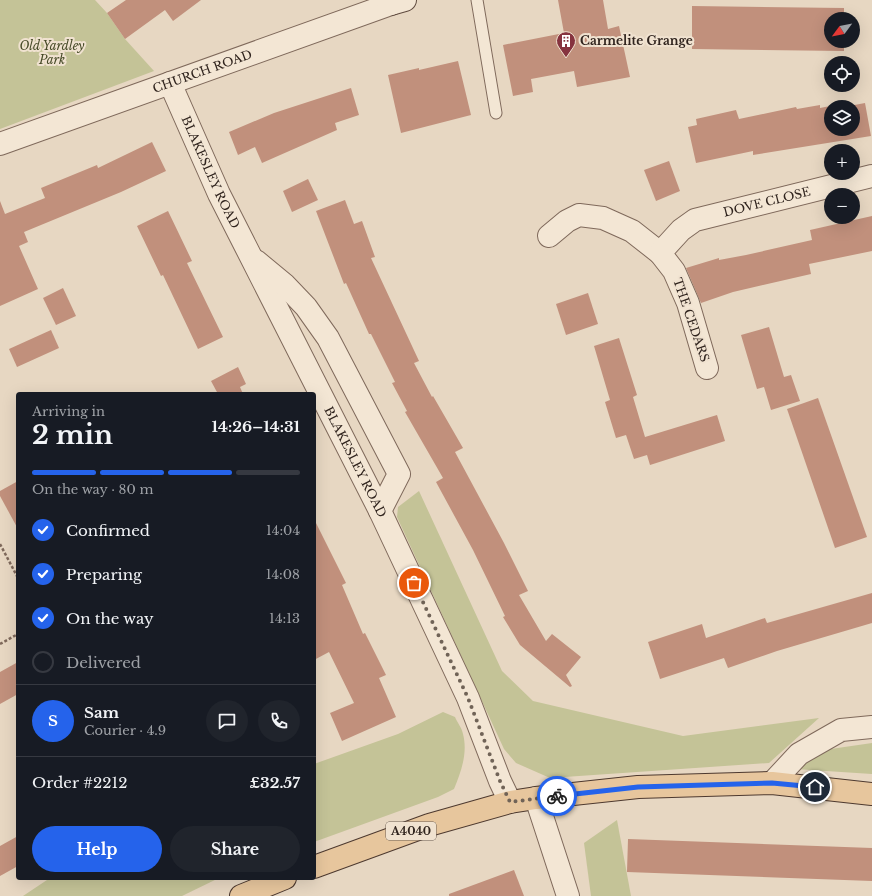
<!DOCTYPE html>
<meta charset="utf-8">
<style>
:root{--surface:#171b24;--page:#20242c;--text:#f1f3f6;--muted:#9ea1a6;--line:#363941;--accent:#2563eb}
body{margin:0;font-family:"Libre Baskerville",serif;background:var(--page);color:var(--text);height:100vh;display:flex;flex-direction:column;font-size:15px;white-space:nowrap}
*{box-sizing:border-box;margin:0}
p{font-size:13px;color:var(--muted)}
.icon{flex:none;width:22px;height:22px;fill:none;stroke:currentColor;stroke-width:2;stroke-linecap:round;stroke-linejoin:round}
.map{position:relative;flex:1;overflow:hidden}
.side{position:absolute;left:16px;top:392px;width:300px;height:488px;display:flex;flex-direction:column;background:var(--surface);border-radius:4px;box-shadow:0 4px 16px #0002}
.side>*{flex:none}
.needle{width:26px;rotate:238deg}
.buttons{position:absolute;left:824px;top:12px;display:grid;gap:8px}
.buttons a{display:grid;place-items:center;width:36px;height:36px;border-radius:50%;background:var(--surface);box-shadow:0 4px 16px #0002;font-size:20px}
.pin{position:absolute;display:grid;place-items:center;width:34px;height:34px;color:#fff;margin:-17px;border:2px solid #fff;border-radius:50%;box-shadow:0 1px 4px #0007}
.courier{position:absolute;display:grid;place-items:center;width:40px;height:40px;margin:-20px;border:3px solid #2563eb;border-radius:50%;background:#fff;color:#222;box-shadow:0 1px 5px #0007}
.headline em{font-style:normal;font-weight:700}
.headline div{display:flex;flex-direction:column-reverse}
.headline{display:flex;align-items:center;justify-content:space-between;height:68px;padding:0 16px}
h1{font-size:26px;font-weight:700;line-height:30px}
.bar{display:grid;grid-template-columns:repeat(4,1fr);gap:6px 4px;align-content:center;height:48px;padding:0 16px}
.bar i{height:5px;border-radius:3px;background:var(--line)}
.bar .active{background:var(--accent)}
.bar p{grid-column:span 4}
.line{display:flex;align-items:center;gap:10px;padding:0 16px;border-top:1px solid var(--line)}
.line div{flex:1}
.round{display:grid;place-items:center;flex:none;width:42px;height:42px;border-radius:21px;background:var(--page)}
ol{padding:0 16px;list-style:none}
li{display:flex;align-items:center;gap:12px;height:44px}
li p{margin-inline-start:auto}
li .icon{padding:4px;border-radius:50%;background:var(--accent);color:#fff;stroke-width:4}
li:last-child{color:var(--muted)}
li i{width:22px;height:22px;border:2px solid var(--line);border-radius:50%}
.action{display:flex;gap:8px;margin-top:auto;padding:8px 16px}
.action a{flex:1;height:46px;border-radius:24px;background:var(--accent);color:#fff;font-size:16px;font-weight:700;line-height:46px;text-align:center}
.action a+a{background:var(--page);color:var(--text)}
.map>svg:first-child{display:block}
</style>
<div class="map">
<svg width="872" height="896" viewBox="0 0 872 896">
<rect width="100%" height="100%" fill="#e7d7c2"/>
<g fill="#c4c397">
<path d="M 0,0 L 95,0 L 107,13 L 125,39 L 154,71 L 0,129 Z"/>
<path d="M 419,491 L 502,671 L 533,701 L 683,736 L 819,718 L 769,763 L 550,778 L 516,763 L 504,749 L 397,517 L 398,507 Z"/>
<path d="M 443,712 L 455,717 C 457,722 462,728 463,734 C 468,753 461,772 454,789 L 438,797 L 314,842 L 314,764 L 398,734 Z"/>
<path d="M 872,743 L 872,774 L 795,769 L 817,751 Z"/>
<path d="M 617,820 L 631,896 L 591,896 L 584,843 Z"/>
<path d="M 50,878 L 219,878 L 182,896 L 23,896 Z"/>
</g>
<g fill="#c1907c">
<path d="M 126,0 L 201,0 L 173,21 L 165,10 L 125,39 L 107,13 Z"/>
<path d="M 558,0 L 603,0 L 608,29 L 619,26 L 630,77 L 577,87 L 574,71 L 531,79 L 533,92 L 513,96 L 503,45 L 564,33 Z"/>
<path d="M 692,6 L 844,8 L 844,19 L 831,19 L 831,41 L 844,41 L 844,51 L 692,49 Z"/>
<path d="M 458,61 L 471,115 L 401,133 L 388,75 L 419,68 L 419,70 Z"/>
<path d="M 351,88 L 359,115 L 335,123 L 337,130 L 262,163 L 255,147 L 238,155 L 229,132 L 274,113 Z"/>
<path d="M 865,103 L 871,136 L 753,155 L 753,151 L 696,163 L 688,127 L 697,125 L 696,119 L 736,110 L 739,119 L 796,107 L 797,109 L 820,105 L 820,108 L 840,104 L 841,107 L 831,107 L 831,129 L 853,129 L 853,107 L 844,107 Z"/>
<path d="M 152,142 L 166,171 L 121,192 L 24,232 L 28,242 L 19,246 L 38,289 L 0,306 L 0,201 L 5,214 L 45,198 L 41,188 L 97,165 L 98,168 Z"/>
<path d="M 669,161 L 680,191 L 656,201 L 644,170 Z"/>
<path d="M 308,179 L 318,200 L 292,212 L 283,191 Z"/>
<path d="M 345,200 L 354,224 L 362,221 L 375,257 L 371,258 L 419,361 L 414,363 L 432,397 L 433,396 L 463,448 L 455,452 L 504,543 L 528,591 L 519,595 L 546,641 L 552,634 L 581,657 L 566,675 L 572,686 L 570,687 L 520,645 L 503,617 L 505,616 L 473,550 L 436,482 L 443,478 L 405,412 L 407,411 L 392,383 L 395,382 L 371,334 L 369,334 L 346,283 L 344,284 L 316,211 Z"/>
<path d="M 168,211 L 192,261 L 187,263 L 223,337 L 198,349 L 163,275 L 161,276 L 137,226 Z"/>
<path d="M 872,216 L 872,251 L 809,264 L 811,274 L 733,292 L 701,303 L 686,268 L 719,258 L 719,260 L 746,255 L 812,240 L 810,230 Z"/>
<path d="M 63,288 L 76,316 L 56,325 L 43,298 Z"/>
<path d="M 588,293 L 598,324 L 566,335 L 556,304 Z"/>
<path d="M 769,327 L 784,377 L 791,375 L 800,401 L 771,410 L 764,387 L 757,389 L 741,335 Z"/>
<path d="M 51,330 L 59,348 L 17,367 L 9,349 Z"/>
<path d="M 619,338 L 637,395 L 633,397 L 645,437 L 717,415 L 725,441 L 650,465 L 647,455 L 634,459 L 626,435 L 616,438 L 605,402 L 610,400 L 594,346 Z"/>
<path d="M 238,367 L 246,384 L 240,387 L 243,394 L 218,394 L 211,381 Z"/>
<path d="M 818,398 L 867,537 L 835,548 L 787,409 Z"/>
<path d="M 18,481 L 18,529 L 0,496 L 0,491 Z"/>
<path d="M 314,519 L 346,583 L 342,585 L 363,634 L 365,633 L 386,675 L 379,678 L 396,717 L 342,741 L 330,713 L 354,703 L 329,652 L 314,660 Z"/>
<path d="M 872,593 L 872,623 L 777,651 L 728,668 L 724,658 L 660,679 L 648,642 L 702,624 L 706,638 L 765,618 L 767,623 Z"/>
<path d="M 18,662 L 18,694 L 0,704 L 0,672 Z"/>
<path d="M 18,836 L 18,866 L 0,876 L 0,846 Z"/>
<path d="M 628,839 L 872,848 L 872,881 L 627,872 Z"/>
<path d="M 514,870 L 524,896 L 449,896 L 449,894 Z"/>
</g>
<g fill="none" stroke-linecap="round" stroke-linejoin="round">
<defs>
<path id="lane" d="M 477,0 L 496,113"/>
<g id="street">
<path id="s1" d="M 170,83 L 219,194 L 380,511 L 468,698 L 500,781 L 510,802"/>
<path id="s2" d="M 0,144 L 391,4"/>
<path d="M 549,236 L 567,221 L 579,215 L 603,218 L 632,231 L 660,253"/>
<path d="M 256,261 L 285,285 L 306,307 L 328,338 L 399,474 L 380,511"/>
<path id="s3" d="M 707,368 L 688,303 L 674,271 L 660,253 L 681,230 L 695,220 L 872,176"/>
<path d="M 772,783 L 799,754 L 841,730 L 872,727"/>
<path d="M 536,798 L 568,896"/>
</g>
<path id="secondary" d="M 387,0 L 391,4 L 405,0"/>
<g id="primary">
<path d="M 314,867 L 429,825 L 510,802 L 536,798 L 638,787 L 772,783 L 872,794"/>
<path d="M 241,896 L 285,878"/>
</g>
</defs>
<use href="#lane" stroke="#7f695b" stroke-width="13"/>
<use href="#street" stroke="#7f695b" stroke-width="24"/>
<use href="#secondary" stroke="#604b3f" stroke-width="24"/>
<use href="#primary" stroke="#4d392f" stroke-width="24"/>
<g stroke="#7f695b" stroke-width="2.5" stroke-dasharray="3 2" stroke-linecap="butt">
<path d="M 0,544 L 18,578"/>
<path d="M 0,644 L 18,634"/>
</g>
<use href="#lane" stroke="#f3e6d4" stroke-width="11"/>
<use href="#street" stroke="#f3e6d4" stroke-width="22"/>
<use href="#secondary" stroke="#f3e6d4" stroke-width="22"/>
<use href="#primary" stroke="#e7c69d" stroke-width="22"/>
</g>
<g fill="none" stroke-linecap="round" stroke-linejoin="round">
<path stroke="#706357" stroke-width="4" stroke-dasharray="0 7.2" d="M 414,583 L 468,698 L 500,781 L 510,802 L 557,796"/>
<path stroke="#2563eb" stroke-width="5" d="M 557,796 L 638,787 L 772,783 L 815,787"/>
</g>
<defs>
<symbol id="building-pin" viewBox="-11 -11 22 30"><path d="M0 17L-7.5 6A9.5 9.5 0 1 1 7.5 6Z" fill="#86333f" stroke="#f0e2d0"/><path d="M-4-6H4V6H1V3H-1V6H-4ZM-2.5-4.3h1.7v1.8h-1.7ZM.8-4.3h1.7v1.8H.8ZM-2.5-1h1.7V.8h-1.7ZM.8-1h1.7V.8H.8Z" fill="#fff"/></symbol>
</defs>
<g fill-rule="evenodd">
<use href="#building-pin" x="555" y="30" width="22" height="30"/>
</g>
<g text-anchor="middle" stroke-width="4" stroke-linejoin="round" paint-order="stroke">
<rect fill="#f0e2d0" stroke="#6a5d53" stroke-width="1" x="386" y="822" width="50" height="18" rx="3"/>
<g font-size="11" font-weight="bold" fill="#30241e">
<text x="411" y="835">A4040</text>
</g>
<g font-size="12" font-weight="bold" fill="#30241e" stroke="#f0e2d0" text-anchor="start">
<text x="580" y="45">Carmelite Grange</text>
</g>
<g font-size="12" font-style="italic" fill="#464a27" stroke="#f0e2d0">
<text x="52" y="50">Old Yardley<tspan x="52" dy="14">Park</tspan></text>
</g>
<g font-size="12" fill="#30241e" stroke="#f0e2d0">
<text dy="4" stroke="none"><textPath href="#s2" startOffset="215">CHURCH ROAD</textPath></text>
<text dy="4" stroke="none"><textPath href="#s1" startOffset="98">BLAKESLEY ROAD</textPath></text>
<text dy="4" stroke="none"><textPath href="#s3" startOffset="248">DOVE CLOSE</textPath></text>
<text transform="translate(691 320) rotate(71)" y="4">THE CEDARS</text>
<text dy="4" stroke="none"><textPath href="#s1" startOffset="422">BLAKESLEY ROAD</textPath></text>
</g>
</g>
</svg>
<div class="buttons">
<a><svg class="needle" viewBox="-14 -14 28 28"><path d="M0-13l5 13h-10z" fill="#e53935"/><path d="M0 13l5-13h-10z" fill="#9ea1a6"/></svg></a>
<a><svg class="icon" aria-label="locate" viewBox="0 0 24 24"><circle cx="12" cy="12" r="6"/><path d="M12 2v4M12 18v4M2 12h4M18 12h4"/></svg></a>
<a><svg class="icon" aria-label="layers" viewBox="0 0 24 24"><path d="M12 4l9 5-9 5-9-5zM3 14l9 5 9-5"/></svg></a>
<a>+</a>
<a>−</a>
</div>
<div class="pin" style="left:414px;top:583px;background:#ea580c"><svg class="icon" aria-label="bag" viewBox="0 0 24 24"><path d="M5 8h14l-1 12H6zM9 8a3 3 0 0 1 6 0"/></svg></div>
<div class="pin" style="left:815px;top:787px;background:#1f2937"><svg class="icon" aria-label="home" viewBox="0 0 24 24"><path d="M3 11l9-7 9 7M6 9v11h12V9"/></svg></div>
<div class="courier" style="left:557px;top:796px"><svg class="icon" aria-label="bike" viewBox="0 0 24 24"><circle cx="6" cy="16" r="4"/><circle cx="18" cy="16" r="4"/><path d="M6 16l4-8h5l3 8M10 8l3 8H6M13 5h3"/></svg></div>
<section class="side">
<div class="headline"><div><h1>2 min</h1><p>Arriving in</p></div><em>14:26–14:31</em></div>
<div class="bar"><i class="active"></i><i class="active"></i><i class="active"></i><i></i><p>On the way · 80 m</p></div>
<ol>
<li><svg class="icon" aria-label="check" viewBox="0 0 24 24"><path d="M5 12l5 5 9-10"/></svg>Confirmed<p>14:04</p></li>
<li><svg class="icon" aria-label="check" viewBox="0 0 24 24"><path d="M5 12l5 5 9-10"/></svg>Preparing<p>14:08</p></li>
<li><svg class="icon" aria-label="check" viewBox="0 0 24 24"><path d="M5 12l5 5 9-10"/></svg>On the way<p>14:13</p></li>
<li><i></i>Delivered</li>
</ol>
<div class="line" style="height:72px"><b class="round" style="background:var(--accent);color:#fff">S</b><div><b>Sam</b><p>Courier · 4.9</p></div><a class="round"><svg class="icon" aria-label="chat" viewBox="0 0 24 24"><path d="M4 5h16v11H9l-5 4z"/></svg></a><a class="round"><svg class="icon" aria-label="phone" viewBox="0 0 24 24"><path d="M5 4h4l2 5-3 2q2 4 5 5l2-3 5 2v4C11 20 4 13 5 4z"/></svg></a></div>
<div class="line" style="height:52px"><div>Order #2212</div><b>£32.57</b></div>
<div class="action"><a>Help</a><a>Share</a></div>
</section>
</div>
